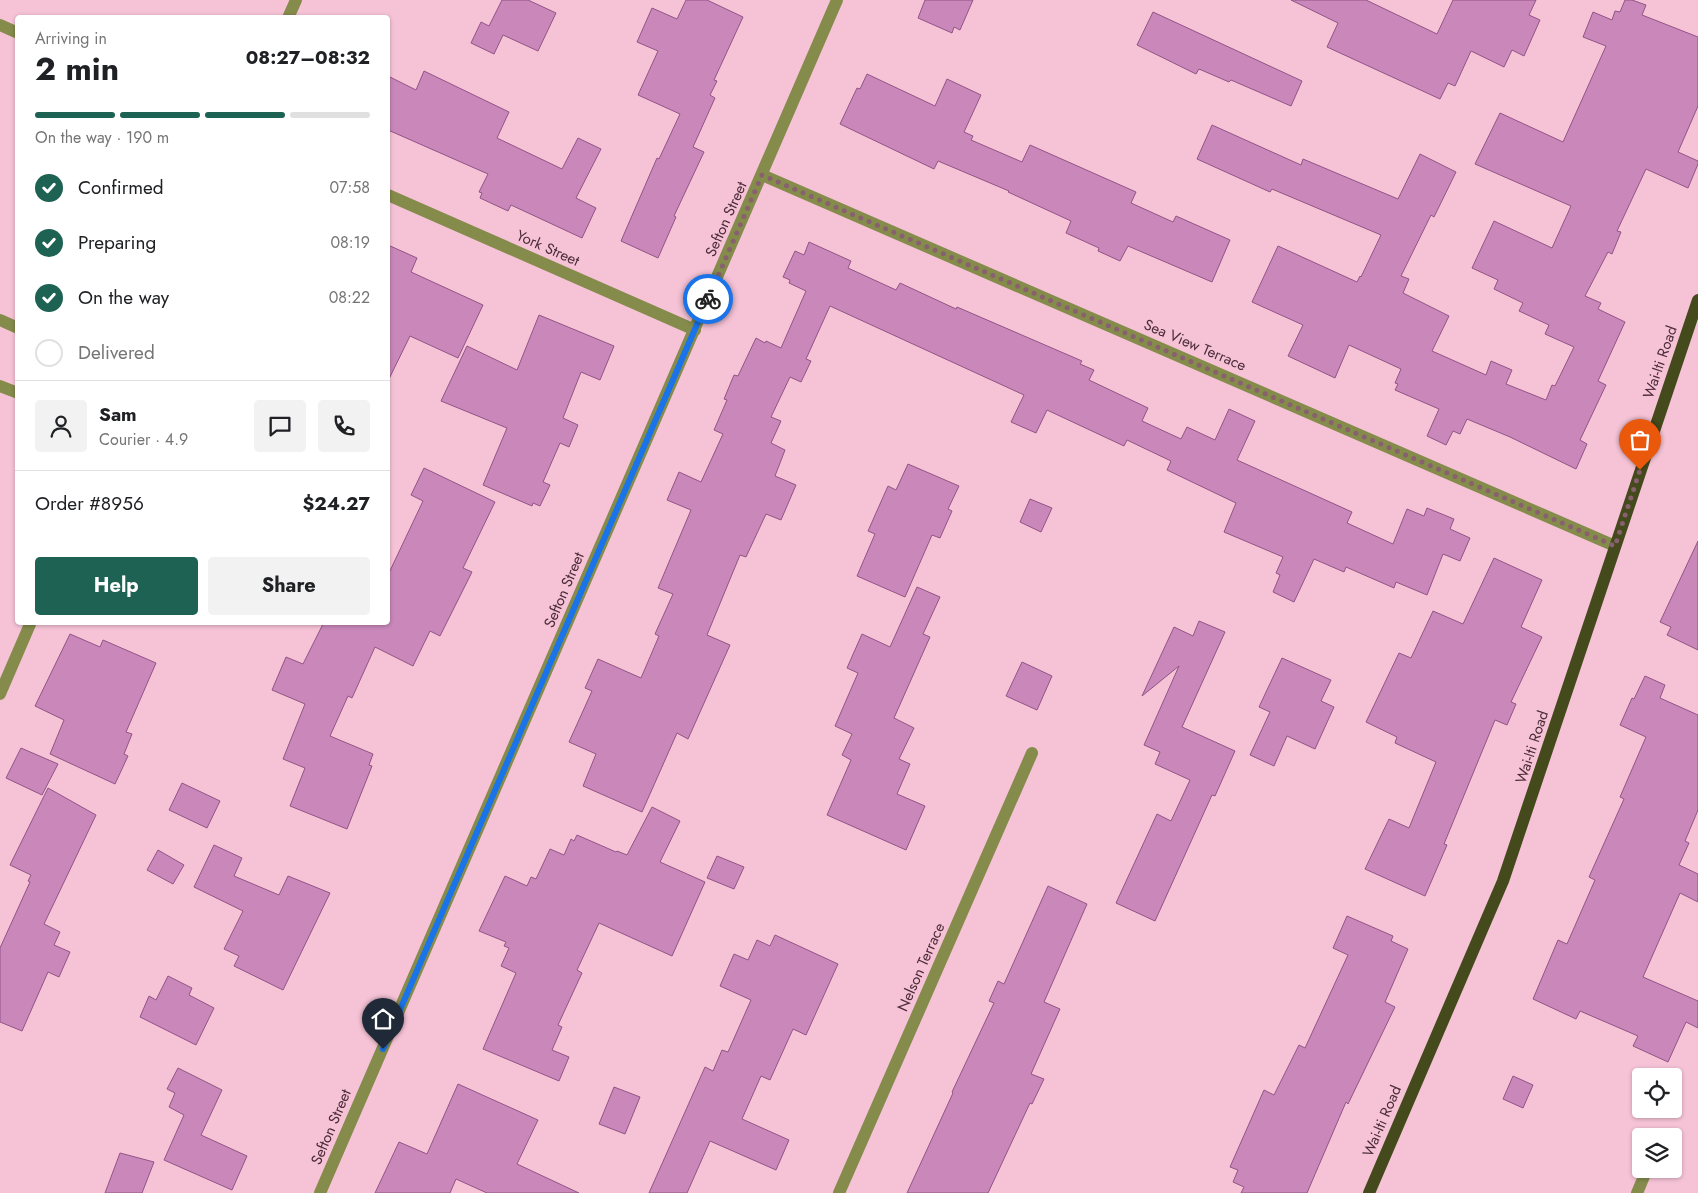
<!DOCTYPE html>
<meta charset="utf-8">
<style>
:root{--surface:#fff;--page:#f2f2f2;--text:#202124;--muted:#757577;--line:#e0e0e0;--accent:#1e6253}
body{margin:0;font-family:Jost,sans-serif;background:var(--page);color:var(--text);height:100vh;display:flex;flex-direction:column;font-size:19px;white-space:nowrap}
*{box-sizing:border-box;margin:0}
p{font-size:16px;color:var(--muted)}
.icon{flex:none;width:28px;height:28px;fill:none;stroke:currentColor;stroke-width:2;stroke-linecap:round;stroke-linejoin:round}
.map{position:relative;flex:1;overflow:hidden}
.drawer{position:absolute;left:15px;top:15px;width:375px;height:610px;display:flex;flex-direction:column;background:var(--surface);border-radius:5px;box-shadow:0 1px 4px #0004}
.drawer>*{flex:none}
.controls{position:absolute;left:1632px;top:1068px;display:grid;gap:10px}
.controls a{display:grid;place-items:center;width:50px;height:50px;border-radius:5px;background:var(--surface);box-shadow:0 1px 4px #0004;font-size:25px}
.pin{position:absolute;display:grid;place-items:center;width:42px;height:42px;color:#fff;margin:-51px -21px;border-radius:50% 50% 50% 0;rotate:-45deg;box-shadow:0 0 5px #0007}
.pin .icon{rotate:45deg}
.courier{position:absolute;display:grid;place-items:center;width:50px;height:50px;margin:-25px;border:4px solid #1a73e8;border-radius:50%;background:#fff;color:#222;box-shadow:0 1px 6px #0007}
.head em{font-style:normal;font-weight:700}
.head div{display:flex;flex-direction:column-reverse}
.head{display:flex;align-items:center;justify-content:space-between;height:85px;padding:0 20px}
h1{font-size:32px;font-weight:700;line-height:38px}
.bar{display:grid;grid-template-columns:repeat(4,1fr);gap:8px 5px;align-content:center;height:60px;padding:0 20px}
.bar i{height:6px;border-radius:4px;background:var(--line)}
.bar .active{background:var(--accent)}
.bar p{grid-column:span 4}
.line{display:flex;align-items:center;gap:12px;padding:0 20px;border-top:1px solid var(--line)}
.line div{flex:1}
.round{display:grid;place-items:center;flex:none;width:52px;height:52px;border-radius:5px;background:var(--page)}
ol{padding:0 20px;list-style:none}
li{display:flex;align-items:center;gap:15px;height:55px}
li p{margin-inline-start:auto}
li .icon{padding:5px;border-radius:50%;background:var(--accent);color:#fff;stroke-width:4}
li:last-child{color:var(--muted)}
li i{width:28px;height:28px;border:2px solid var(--line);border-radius:50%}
.action{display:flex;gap:10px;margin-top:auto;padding:10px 20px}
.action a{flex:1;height:58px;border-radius:5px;background:var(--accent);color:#fff;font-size:20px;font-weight:700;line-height:58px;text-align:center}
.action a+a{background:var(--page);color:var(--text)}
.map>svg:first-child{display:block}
</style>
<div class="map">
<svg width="1698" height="1193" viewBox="0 0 1698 1193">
<rect width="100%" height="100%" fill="#f6c3d6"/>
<g fill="#c987ba" stroke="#925486">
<path d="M 502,0 L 528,0 L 556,13 L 538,51 L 503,35 L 494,54 L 471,43 L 481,22 L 489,26 Z"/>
<path d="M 686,0 L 707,0 L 743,17 L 714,80 L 717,81 L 710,95 L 715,98 L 693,147 L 704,152 L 674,216 L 676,217 L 658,258 L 621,241 L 657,158 L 659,159 L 680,114 L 638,95 L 658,51 L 637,42 L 652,8 L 677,19 Z"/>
<path d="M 925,0 L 973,0 L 960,30 L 954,27 L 952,33 L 918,18 Z"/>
<path d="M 1291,0 L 1366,0 L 1437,34 L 1453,0 L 1536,0 L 1529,15 L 1540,20 L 1524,56 L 1512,50 L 1504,67 L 1471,51 L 1455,86 L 1448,83 L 1440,99 L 1327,47 L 1338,23 Z"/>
<path d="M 1625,0 L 1632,0 L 1646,5 L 1642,15 L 1698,37 L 1698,106 L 1678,152 L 1698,161 L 1698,164 L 1688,188 L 1646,169 L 1617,231 L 1621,232 L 1612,254 L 1608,252 L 1585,296 L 1601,303 L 1598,309 L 1625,322 L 1598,381 L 1606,385 L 1580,440 L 1587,444 L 1576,469 L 1510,437 L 1467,419 L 1460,434 L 1453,431 L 1446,445 L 1427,436 L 1439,409 L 1395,390 L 1398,384 L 1395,383 L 1401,369 L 1349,345 L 1335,378 L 1288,356 L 1303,325 L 1252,302 L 1278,246 L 1357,282 L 1360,276 L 1361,277 L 1381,235 L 1272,189 L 1270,192 L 1197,159 L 1212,125 L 1301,165 L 1303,159 L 1398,199 L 1420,154 L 1456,172 L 1434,217 L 1431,215 L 1401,276 L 1409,279 L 1403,293 L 1449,316 L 1432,351 L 1486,375 L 1491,361 L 1512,370 L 1506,384 L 1546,400 L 1552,385 L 1555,386 L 1574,347 L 1545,334 L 1549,325 L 1519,311 L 1523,303 L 1494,289 L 1498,280 L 1472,268 L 1494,221 L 1552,248 L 1571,206 L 1475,164 L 1500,113 L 1563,142 L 1606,46 L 1583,37 L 1593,12 L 1612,20 L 1615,11 L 1620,12 Z"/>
<path d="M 1153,12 L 1302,81 L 1291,106 L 1231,80 L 1229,82 L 1199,69 L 1196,74 L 1137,45 Z"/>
<path d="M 424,71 L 509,112 L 497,138 L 562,169 L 578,138 L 601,149 L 576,198 L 596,208 L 582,238 L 511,205 L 508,211 L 480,198 L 482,193 L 479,192 L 488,174 L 388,130 L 388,76 L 416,90 Z"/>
<path d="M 867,74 L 935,106 L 947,79 L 981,95 L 964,132 L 973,136 L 971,140 L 1022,162 L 1030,145 L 1136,192 L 1131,203 L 1173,222 L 1176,216 L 1230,240 L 1212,282 L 1128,246 L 1120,261 L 1098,251 L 1099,248 L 1066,233 L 1071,221 L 1008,192 L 1009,191 L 938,161 L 934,169 L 840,124 L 857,88 L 860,89 Z"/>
<path d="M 809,242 L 851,261 L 848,268 L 896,290 L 900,283 L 956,309 L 957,307 L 1082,361 L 1080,364 L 1094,370 L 1089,380 L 1148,408 L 1142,421 L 1181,439 L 1187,427 L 1215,440 L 1229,409 L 1255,421 L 1237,460 L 1352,512 L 1347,523 L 1393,544 L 1407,509 L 1424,516 L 1427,508 L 1454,519 L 1450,529 L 1470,538 L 1460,561 L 1443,554 L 1427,595 L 1396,582 L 1394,588 L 1346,567 L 1344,572 L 1314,559 L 1294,602 L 1273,592 L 1280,575 L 1276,573 L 1283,557 L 1224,532 L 1236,503 L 1167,470 L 1171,461 L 1127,440 L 1124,446 L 1047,410 L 1036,433 L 1011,422 L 1024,395 L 830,306 L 806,359 L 811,361 L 801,382 L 790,377 L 771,417 L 781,421 L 771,443 L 785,450 L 775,476 L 796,485 L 781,520 L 766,514 L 746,557 L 740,555 L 707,635 L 730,645 L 688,739 L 677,733 L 642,812 L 583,786 L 596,754 L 569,742 L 592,691 L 585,688 L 598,659 L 641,678 L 659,636 L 655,634 L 673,594 L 658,588 L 691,510 L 667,500 L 679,472 L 701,482 L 723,434 L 714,430 L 727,400 L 724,399 L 734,375 L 738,376 L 756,338 L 765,343 L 766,341 L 781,348 L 806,291 L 789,283 L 790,280 L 783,277 L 795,251 L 804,255 Z"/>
<path d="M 388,245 L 417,258 L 411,272 L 483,305 L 458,358 L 410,336 L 388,381 Z"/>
<path d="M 539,315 L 614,346 L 600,380 L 581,372 L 563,418 L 578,425 L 569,447 L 560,443 L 543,482 L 550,485 L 540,506 L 533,503 L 532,506 L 483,485 L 507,428 L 441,401 L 467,346 L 517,370 Z"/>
<path d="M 908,464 L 959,486 L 948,509 L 952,511 L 940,538 L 932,535 L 905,597 L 857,576 L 875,534 L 868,531 L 888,486 L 896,490 Z"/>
<path d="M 424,468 L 495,502 L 463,568 L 472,572 L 440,636 L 430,631 L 413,666 L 375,647 L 352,698 L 348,696 L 330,736 L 373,754 L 369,765 L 372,766 L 347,829 L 290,806 L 305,768 L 283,759 L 305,704 L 272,690 L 286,657 L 303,664 L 324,622 L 388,622 L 388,575 L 423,501 L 411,495 Z"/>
<path d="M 1030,499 L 1052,508 L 1041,532 L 1020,522 Z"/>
<path d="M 1698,541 L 1698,650 L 1667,635 L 1671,627 L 1660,622 Z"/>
<path d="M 1494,558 L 1542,580 L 1521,627 L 1542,637 L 1511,702 L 1516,704 L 1507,725 L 1495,720 L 1444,844 L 1447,845 L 1425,896 L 1365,869 L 1389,819 L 1409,828 L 1436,762 L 1395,743 L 1397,737 L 1366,722 L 1399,653 L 1411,658 L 1433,611 L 1463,624 Z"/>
<path d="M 917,587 L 940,597 L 923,634 L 930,637 L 894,718 L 914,728 L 899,759 L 910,764 L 897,794 L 925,806 L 906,850 L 827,815 L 851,760 L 842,755 L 852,734 L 835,726 L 858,673 L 847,668 L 862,634 L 890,647 Z"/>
<path d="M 1199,621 L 1225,632 L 1182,727 L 1235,751 L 1215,796 L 1212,795 L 1155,921 L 1116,903 L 1157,814 L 1171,821 L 1190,780 L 1155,764 L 1160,752 L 1144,745 L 1179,666 L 1142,696 L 1174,627 L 1193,636 Z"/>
<path d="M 70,634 L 100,647 L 103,640 L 156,663 L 126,732 L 132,734 L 124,754 L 128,756 L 115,784 L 50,754 L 64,720 L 35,706 Z"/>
<path d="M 1282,658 L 1331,680 L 1321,701 L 1334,707 L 1315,749 L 1287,736 L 1274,766 L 1250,755 L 1270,712 L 1259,707 Z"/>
<path d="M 1022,662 L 1052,676 L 1037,710 L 1006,696 Z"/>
<path d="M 1645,676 L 1665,685 L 1660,698 L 1698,715 L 1698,810 L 1685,841 L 1689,843 L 1679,865 L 1698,874 L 1698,902 L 1680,893 L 1643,977 L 1698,1001 L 1698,1028 L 1686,1022 L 1668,1062 L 1633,1046 L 1638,1036 L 1580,1011 L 1576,1019 L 1533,999 L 1558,940 L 1567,944 L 1595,880 L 1589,877 L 1624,799 L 1620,797 L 1646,737 L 1620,725 L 1632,698 L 1634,699 Z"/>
<path d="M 21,748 L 58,764 L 42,795 L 6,778 Z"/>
<path d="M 182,783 L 220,801 L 207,828 L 169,810 Z"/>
<path d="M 48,788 L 96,815 L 44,924 L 60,932 L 54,945 L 70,952 L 59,977 L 48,972 L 22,1031 L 0,1022 L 0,948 L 30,882 L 28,881 L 31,875 L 10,865 Z"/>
<path d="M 652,807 L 680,821 L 660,862 L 705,882 L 672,956 L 599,923 L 577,970 L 582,973 L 558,1025 L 562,1027 L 552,1050 L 569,1057 L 559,1081 L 483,1049 L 516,973 L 501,966 L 509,948 L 504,946 L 506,942 L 479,931 L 505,876 L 527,886 L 531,877 L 536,879 L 550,849 L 564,855 L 571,839 L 574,841 L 577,835 L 616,852 L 617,851 L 627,855 Z"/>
<path d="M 214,845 L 242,858 L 234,876 L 279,895 L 288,876 L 330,893 L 283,990 L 234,966 L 239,956 L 224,949 L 243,911 L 194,887 Z"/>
<path d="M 158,850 L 184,865 L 173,884 L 147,870 Z"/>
<path d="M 717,856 L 744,867 L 734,889 L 707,878 Z"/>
<path d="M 1048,886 L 1087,904 L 1044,1002 L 1060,1009 L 1031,1074 L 1044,1079 L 1032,1104 L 1030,1103 L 988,1193 L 907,1193 L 953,1093 L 952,1092 L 994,1003 L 989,1001 L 998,981 L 1004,984 Z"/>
<path d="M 1347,916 L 1393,936 L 1391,941 L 1408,949 L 1385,1002 L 1395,1007 L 1348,1104 L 1346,1102 L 1307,1193 L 1241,1193 L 1244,1187 L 1233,1182 L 1238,1170 L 1230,1167 L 1264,1090 L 1274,1095 L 1299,1045 L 1305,1048 L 1348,955 L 1333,948 Z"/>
<path d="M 775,935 L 838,964 L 806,1035 L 793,1029 L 770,1080 L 761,1076 L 742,1119 L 789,1140 L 776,1170 L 710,1141 L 687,1193 L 649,1193 L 705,1067 L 713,1071 L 722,1050 L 728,1052 L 751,1000 L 720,986 L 734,954 L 748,960 L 757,940 L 770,946 Z"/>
<path d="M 168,976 L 192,988 L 189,995 L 214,1008 L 196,1045 L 140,1017 L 149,996 L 156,1000 Z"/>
<path d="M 178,1068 L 222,1090 L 201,1135 L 247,1156 L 232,1190 L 164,1160 L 184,1115 L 169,1107 L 175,1093 L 167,1089 Z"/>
<path d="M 1513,1076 L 1533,1085 L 1523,1108 L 1503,1099 Z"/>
<path d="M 458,1084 L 538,1120 L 517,1164 L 579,1193 L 487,1193 L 456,1179 L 450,1193 L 375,1193 L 399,1142 L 427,1154 Z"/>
<path d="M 614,1087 L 640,1097 L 625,1134 L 599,1124 Z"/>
<path d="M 120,1153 L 154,1162 L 142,1193 L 105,1193 Z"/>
</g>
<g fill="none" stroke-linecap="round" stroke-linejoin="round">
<g stroke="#848b4b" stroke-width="12">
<path d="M 288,18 L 296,0"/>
<path d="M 0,25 L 18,33"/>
<path d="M 762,175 L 1615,546"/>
<path d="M 388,195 L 695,330"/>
<path d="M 0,320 L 18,328"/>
<path d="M 0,386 L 18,393"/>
<path d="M 0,694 L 31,622"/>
<path d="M 320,1193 L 837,0"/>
<path d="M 839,1193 L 1032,753"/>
<path d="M 1637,1193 L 1645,1174"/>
</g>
<path stroke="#454a1c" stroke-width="12" d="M 1369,1193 L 1503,881 L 1698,300"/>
</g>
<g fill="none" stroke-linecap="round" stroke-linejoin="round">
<path stroke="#88606f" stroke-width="5" stroke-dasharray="0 9" d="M 708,299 L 762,175 L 1615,546 L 1640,470"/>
<path stroke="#1a73e8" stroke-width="6" d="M 383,1049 L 708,299"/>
</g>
<g text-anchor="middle" stroke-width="4" stroke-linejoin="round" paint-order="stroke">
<g font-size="15" fill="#4c2b38" stroke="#f6c3d6">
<text transform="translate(726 219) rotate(-66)" y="5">Sefton Street</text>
<text transform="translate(548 248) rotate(24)" y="5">York Street</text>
<text transform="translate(1195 345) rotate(23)" y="5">Sea View Terrace</text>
<text transform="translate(1660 362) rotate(-71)" y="5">Wai-Iti Road</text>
<text transform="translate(564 590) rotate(-67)" y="5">Sefton Street</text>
<text transform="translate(1532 747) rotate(-72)" y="5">Wai-Iti Road</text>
<text transform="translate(921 967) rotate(-66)" y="5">Nelson Terrace</text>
<text transform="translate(1382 1121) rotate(-67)" y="5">Wai-Iti Road</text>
<text transform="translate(331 1127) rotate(-67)" y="5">Sefton Street</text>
</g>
</g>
</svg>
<div class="controls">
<a><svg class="icon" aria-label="locate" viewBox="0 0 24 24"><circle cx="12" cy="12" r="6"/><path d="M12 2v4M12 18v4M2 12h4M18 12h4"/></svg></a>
<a><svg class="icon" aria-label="layers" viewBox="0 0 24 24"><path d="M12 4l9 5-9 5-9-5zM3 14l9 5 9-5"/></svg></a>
</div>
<div class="pin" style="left:1640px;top:470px;background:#ea580c"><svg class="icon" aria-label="bag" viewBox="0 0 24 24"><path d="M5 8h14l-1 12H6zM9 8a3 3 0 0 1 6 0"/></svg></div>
<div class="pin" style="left:383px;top:1049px;background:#1f2937"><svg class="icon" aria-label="home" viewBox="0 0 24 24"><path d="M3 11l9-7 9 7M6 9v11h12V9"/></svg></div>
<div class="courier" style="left:708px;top:299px"><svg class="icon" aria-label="bike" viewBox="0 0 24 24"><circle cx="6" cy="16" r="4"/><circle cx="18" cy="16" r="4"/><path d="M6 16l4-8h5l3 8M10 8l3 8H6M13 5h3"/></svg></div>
<section class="drawer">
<div class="head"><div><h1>2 min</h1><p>Arriving in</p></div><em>08:27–08:32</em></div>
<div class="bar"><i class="active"></i><i class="active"></i><i class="active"></i><i></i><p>On the way · 190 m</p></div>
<ol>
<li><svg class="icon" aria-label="check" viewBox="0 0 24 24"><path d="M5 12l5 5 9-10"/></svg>Confirmed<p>07:58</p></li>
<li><svg class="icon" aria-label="check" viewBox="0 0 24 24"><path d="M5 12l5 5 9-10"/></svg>Preparing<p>08:19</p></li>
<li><svg class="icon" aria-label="check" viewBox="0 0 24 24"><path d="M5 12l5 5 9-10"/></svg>On the way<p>08:22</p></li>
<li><i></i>Delivered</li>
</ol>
<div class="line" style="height:90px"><a class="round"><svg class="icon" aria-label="person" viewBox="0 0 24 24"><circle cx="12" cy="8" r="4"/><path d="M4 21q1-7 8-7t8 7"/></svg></a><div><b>Sam</b><p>Courier · 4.9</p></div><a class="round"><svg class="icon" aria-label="chat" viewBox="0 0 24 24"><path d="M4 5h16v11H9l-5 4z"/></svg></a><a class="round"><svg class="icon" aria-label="phone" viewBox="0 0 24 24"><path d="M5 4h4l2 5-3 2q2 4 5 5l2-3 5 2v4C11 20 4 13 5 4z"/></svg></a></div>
<div class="line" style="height:65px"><div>Order #8956</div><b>$24.27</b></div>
<div class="action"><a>Help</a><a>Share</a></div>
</section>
</div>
